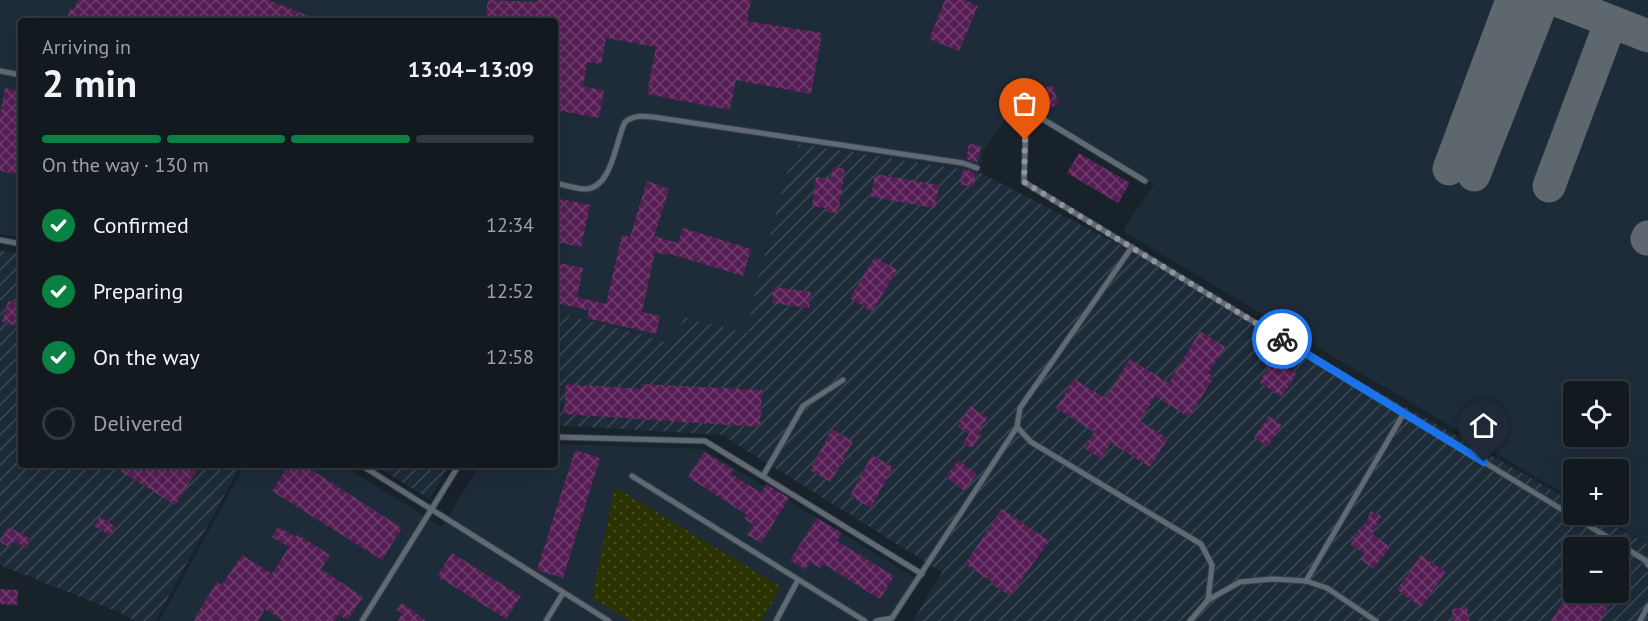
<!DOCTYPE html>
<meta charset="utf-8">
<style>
:root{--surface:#121a20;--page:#1f272d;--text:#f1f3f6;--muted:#9ca1a5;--line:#31383e;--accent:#0b8043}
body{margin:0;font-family:"PT Sans",sans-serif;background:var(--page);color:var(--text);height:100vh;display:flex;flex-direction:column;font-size:22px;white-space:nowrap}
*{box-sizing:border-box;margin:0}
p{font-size:20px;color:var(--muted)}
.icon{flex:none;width:33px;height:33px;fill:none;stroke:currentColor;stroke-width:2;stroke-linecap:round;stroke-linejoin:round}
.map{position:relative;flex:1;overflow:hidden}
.side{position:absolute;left:18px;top:18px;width:540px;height:450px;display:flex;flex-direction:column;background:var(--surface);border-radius:6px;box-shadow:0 6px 24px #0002,0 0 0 2px var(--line)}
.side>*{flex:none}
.buttons{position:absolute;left:1563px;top:381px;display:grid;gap:12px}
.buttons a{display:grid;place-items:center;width:66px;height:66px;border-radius:6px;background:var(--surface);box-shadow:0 6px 24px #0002,0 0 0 2px var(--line);font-size:30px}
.pin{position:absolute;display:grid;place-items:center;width:51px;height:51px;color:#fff;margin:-62px -26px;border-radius:50% 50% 50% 0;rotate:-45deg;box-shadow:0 0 6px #0007}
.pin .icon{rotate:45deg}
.courier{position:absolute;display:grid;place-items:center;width:60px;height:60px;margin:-30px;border:4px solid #1a73e8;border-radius:50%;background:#fff;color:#222;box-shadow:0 2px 8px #0007}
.overview em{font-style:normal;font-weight:700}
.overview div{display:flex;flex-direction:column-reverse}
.overview{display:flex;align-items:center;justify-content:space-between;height:102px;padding:0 24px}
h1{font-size:39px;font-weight:700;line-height:45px}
.bar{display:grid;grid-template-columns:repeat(4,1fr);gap:9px 6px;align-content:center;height:72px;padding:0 24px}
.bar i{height:8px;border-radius:4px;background:var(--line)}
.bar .selected{background:var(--accent)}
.bar p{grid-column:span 4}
ol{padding:0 24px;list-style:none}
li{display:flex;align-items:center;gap:18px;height:66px}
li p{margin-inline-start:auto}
li .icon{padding:6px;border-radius:50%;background:var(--accent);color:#fff;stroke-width:4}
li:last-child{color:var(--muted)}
li i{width:33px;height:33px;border:3px solid var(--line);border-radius:50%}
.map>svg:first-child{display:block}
</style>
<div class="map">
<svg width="1648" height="621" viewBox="0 0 1648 621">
<defs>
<pattern id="industrial-furrows" width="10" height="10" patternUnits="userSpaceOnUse" patternTransform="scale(1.5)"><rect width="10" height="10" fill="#1e2c39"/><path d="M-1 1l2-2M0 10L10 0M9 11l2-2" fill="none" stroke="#3e4a55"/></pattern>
<pattern id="grass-dots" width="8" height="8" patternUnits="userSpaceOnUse" patternTransform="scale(1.5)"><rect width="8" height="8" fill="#2b3302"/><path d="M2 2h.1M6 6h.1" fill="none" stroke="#495026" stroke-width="1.8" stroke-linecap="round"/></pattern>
<pattern id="building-cross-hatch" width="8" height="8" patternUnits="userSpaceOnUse" patternTransform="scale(1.5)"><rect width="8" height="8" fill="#571e55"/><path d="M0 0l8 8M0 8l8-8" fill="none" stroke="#6e3e6d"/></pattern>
</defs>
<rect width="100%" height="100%" fill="#18222a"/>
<g fill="#1e2c39" fill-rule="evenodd">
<path d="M 0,0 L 1648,0 L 1648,544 L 1599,515 L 1618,514 L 1618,470 L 1574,470 L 1573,499 L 1124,232 L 1125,227 L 1154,185 L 1019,101 L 983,151 L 979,172 L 799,144 L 786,176 L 754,294 L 748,333 L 684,317 L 673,345 L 637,333 L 555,312 L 555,21 L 21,21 L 21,237 L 0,234 ZM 1574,392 L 1618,392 L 1618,436 L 1574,436 Z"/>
<path d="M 555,444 L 703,449 L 914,577 L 890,621 L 159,621 L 245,465 L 343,465 L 442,527 L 479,465 L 555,465 Z"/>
</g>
<g fill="url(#industrial-furrows)" fill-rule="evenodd">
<path d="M 799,144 L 979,172 L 1124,247 L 1573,502 L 1574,514 L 1595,515 L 1648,544 L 1648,621 L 913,621 L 942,572 L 722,435 L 555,425 L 555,312 L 637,333 L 673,345 L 684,317 L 748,333 L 754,294 L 786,176 ZM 1574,548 L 1618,548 L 1618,592 L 1574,592 Z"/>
<path d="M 0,250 L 21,254 L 21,465 L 241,465 L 155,621 L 135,621 L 121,613 L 0,565 Z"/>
<path d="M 375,465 L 451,465 L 429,499 Z"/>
</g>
<path fill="url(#grass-dots)" d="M 615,487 L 781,587 L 761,621 L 630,621 L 592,598 Z"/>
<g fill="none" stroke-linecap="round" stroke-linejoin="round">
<g stroke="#5e666e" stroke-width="33">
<path d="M 1556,0 L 1648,36"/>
<path d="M 1449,169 L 1512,0"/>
<path d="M 1474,175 L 1539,10 L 1539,0"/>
<path d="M 1549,186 L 1605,37"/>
<path d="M 1647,239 L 1648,237"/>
</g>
</g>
<g fill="url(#building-cross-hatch)">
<path d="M 78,0 L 268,0 L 319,20 L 66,21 L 70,9 L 74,10 Z"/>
<path d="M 488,0 L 538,2 L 538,0 L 751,0 L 747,21 L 822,33 L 811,94 L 736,80 L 730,110 L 647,94 L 656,47 L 606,38 L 601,64 L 587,62 L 583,87 L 604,90 L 599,118 L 555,110 L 555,21 L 485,21 Z"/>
<path d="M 945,0 L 965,0 L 978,6 L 959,51 L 929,39 Z"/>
<path d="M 1052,85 L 1059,104 L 1044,111 L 1036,92 Z"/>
<path d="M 5,88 L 21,91 L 21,175 L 0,171 L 0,115 Z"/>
<path d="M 969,144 L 981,146 L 977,163 L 966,159 Z"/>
<path d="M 1079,153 L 1130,183 L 1118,203 L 1067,173 Z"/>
<path d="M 833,167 L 845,169 L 838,213 L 826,212 L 826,208 L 812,206 L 816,177 L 831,179 Z"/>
<path d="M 964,169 L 975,173 L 974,186 L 960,185 L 962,172 L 963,172 Z"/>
<path d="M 875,174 L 939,185 L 935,208 L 871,197 Z"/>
<path d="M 647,181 L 669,189 L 654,236 L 678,243 L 683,228 L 751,249 L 743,276 L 667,253 L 666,255 L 655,252 L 642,312 L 660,316 L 656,334 L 587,318 L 589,310 L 555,303 L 555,262 L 583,268 L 577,297 L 606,304 L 622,235 L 630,237 Z"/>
<path d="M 555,198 L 590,205 L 581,247 L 555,242 Z"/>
<path d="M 875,257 L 897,270 L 872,312 L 850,298 Z"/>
<path d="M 774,287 L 811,292 L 809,308 L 772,303 Z"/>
<path d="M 8,301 L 21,304 L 21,327 L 2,322 Z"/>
<path d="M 1200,331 L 1225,347 L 1208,373 L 1214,377 L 1189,417 L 1155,396 L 1140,421 L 1168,439 L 1150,467 L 1111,443 L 1101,459 L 1084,448 L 1094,432 L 1056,408 L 1074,379 L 1105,398 L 1130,359 L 1169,383 Z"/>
<path d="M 1274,359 L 1297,374 L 1281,397 L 1259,382 Z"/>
<path d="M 566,384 L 641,389 L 642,384 L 762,390 L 760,427 L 564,414 Z"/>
<path d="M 970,406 L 987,418 L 978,433 L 981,435 L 972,448 L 963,443 L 969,434 L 957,427 Z"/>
<path d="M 1269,416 L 1282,425 L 1267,447 L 1254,437 Z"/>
<path d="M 832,429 L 853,441 L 831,482 L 810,470 Z"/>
<path d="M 575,450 L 600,458 L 563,578 L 537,570 Z"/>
<path d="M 704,452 L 734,470 L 731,474 L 761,493 L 766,484 L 789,498 L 761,543 L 747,535 L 754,525 L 744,519 L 747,515 L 688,477 Z"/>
<path d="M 872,455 L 893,467 L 871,508 L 850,496 Z"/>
<path d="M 958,460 L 977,474 L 964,491 L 946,477 Z"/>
<path d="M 111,465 L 184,465 L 196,472 L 175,505 Z"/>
<path d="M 289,465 L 304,465 L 402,528 L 382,560 L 272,491 Z"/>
<path d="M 1002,509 L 1049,541 L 1010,596 L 993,585 L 994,583 L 965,564 Z"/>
<path d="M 1371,511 L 1381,516 L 1372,534 L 1390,547 L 1374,569 L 1361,560 L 1365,554 L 1350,544 L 1361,526 L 1364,527 Z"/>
<path d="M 100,517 L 115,526 L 110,535 L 94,526 Z"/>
<path d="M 817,518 L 842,533 L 837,541 L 894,576 L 880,599 L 823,564 L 820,568 L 810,562 L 805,570 L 790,560 Z"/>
<path d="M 8,527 L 31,539 L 26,548 L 14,541 L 10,547 L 0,542 Z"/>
<path d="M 278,527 L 296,537 L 297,534 L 330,555 L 321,569 L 363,597 L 347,620 L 339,614 L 334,621 L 283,621 L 265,609 L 258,621 L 193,621 L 217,582 L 222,585 L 242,555 L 272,574 L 289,547 L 272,537 Z"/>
<path d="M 452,553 L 521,596 L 506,619 L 437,576 Z"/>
<path d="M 1421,555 L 1446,572 L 1421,607 L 1397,590 Z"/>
<path d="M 0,589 L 18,590 L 17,605 L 0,604 Z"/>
<path d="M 1569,592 L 1618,592 L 1600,621 L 1551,621 Z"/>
<path d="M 402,603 L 426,621 L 397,621 L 402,614 L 396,610 Z"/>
<path d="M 1467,607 L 1469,621 L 1453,621 L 1452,609 Z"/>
</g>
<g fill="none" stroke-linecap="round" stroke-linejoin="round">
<defs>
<g id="lane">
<path d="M 0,71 L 21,75"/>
<path d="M 1145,181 L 1031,112 L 1026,119 L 1024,182 L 1645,560 L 1648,565"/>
<path d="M 555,183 C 564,185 574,188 583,189 C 612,191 615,142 625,122 C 634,115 643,116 653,117 L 963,163 L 977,168"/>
<path d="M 0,240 L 21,244"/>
<path d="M 1017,427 L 1031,442 L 1201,544 L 1212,565 L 1208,600 L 1190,621"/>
<path d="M 555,437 L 705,441 L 922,574"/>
<path d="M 361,465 L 609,621"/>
<path d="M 632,476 L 865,621"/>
<path d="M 763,476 L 803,406 L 843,380"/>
<path d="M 1306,581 L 1327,588 L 1376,621"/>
<path d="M 1208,600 L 1240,582 L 1273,579 L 1306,581 L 1404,413"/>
<path d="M 362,621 L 459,465"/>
<path d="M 546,621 L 563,593"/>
<path d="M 776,621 L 798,580"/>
<path d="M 876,621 L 892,618 L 1017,427 L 1020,408 L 1132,247"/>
<path d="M 1640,621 L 1648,606"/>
</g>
</defs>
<use href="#lane" stroke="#383f46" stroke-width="7"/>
<use href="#lane" stroke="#5f6a74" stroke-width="5"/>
</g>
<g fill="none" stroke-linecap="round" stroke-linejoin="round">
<path stroke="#8d949b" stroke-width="6" stroke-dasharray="0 10.8" d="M 1025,140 L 1024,182 L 1282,339"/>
<path stroke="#1a73e8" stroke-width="8" d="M 1282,339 L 1484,462"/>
</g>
</svg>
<div class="buttons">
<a><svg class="icon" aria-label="locate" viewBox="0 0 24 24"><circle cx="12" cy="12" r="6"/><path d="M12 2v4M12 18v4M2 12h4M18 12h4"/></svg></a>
<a>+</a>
<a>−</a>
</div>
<div class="pin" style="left:1025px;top:140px;background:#ea580c"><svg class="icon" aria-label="bag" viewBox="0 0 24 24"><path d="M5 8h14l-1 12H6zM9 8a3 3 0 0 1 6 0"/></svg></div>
<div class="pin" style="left:1484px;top:462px;background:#1f2937"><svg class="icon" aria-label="home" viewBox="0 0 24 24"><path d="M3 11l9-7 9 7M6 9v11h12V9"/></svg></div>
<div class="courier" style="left:1282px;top:339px"><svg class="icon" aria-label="bike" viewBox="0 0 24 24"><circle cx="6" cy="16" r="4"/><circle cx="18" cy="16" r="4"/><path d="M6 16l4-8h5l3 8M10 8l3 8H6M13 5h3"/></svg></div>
<section class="side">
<div class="overview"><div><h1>2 min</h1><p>Arriving in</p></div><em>13:04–13:09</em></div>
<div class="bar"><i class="selected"></i><i class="selected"></i><i class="selected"></i><i></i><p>On the way · 130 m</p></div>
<ol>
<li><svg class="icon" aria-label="check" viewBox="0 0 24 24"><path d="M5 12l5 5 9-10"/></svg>Confirmed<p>12:34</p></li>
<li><svg class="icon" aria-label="check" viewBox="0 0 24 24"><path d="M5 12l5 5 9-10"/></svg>Preparing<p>12:52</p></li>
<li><svg class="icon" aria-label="check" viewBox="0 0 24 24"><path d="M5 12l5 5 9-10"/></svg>On the way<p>12:58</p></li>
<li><i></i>Delivered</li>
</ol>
</section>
</div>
